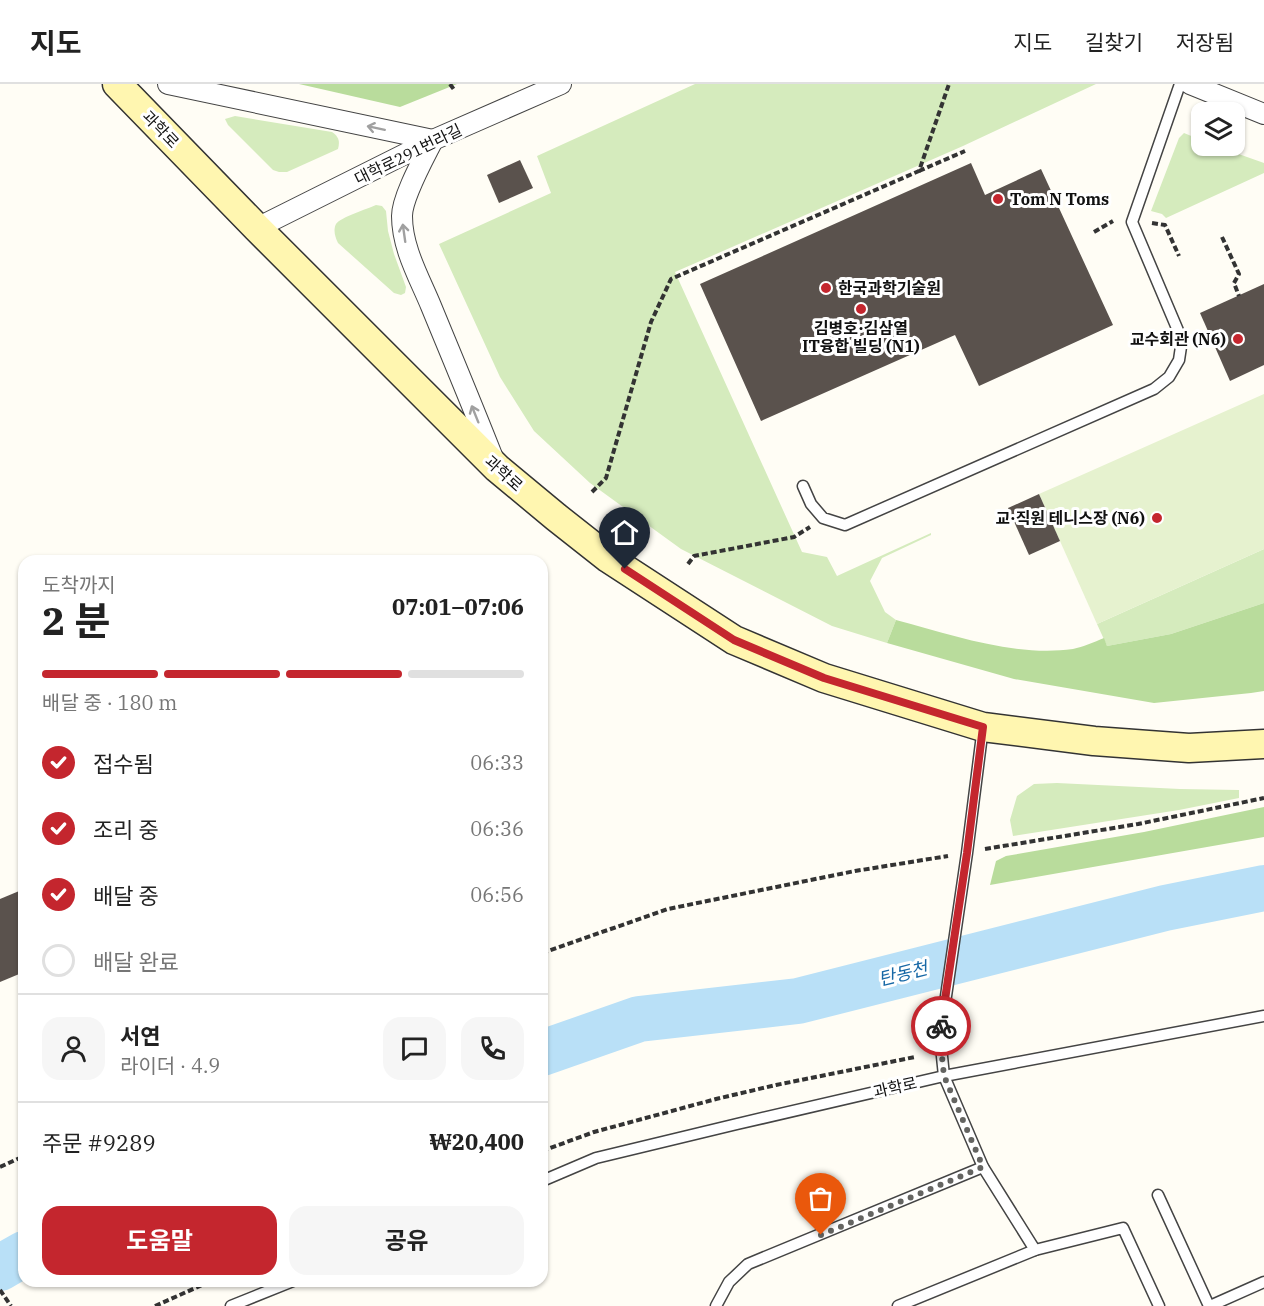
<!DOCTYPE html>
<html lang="ko">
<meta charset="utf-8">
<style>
:root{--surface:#fff;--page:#f6f6f6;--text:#222;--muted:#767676;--line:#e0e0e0;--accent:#c4262e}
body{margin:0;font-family:"IBM Plex Serif","Noto Sans KR",serif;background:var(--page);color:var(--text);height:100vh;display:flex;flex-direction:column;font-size:22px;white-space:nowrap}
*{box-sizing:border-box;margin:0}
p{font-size:20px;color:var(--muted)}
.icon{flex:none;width:33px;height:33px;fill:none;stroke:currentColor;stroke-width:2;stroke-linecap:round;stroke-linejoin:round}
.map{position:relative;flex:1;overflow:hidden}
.side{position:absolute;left:18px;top:471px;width:530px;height:732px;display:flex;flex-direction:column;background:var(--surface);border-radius:18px;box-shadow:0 2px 4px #0004}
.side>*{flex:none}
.fabs{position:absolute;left:1191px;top:18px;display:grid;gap:12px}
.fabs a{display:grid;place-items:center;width:54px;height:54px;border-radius:12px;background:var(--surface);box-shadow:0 2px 4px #0004;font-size:30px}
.pin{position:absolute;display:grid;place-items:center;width:51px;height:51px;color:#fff;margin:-62px -26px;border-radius:50% 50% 50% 0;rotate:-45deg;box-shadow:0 0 6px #0007}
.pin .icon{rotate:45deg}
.courier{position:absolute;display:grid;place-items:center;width:60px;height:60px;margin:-30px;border:4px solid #c4262e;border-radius:50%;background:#fff;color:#222;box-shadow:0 2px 8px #0007}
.summary em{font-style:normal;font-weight:700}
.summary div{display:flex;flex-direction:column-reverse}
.summary{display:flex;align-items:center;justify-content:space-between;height:102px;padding:0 24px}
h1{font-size:39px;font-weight:700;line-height:45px}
.bar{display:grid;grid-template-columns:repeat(4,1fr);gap:9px 6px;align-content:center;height:72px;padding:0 24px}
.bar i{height:8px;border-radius:4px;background:var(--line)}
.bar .selected{background:var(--accent)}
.bar p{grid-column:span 4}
.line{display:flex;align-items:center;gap:15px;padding:0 24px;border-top:2px solid var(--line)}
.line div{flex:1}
.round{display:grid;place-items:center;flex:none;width:63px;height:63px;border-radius:18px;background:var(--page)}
ol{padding:0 24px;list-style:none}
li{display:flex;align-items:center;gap:18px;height:66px}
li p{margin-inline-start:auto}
li .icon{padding:6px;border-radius:50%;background:var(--accent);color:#fff;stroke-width:4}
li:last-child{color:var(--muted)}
li i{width:33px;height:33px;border:3px solid var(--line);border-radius:50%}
.cta{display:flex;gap:12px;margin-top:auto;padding:12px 24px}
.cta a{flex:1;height:69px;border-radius:18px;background:var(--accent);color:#fff;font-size:24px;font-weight:700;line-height:69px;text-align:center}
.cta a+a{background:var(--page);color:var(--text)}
header{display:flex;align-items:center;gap:36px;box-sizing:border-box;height:84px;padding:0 30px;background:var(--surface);border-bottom:2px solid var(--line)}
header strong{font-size:28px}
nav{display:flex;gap:33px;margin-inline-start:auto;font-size:21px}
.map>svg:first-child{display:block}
</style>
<header>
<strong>지도</strong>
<nav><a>지도</a><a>길찾기</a><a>저장됨</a></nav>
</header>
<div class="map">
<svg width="1264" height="1222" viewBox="0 0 1264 1222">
<rect width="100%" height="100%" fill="#fffdf5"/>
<g fill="#d5ebbd">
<path d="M 695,0 L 1096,0 L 963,62 L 675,188 L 802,468 L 827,473 L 837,492 L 931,449 L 931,451 L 882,474 L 870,497 L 885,528 L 896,536 L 887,559 L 832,542 L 681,465 L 590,399 L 534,347 L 500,293 L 439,160 L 551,109 L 537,72 Z"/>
<path d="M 235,32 L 332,48 C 339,53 340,57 338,65 L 287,88 L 279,88 L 273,86 L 228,41 L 225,35 Z"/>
<path d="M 1184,49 L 1201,56 L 1202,62 L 1216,62 L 1264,79 L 1264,89 L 1166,134 L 1162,130 L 1151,127 L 1179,54 Z"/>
<path d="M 376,121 L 382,122 L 386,127 L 388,147 L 394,170 L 406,203 L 405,209 L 401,211 L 394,209 L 338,159 C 335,153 333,146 336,140 C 341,133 367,125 376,121 Z"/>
<path d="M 1264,465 L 1264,519 L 1171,550 L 1107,562 L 1097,540 Z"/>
<path d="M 1057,699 L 1180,705 L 1239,706 L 1239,714 L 1179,726 L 1013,752 L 1010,736 L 1017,712 L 1034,700 Z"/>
</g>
<g fill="#b9dc9c">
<path d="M 299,0 L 457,0 L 400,23 Z"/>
<path d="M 1264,519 L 1264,607 L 1251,609 L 1154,619 L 1014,595 L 887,559 L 896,536 C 953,551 1014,573 1073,565 C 1083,563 1094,558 1104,554 L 1107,562 L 1171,550 Z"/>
<path d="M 1264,723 L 1264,753 L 990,801 L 996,777 L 1006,772 L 1144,748 Z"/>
</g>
<path fill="#e6f2cf" d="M 1264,310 L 1264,465 L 1097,540 L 1039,410 Z"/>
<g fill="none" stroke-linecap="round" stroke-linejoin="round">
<g stroke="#b9e0f7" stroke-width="46">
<path d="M 542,969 L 639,935 L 798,917 L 1165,824 L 1264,804"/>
<path d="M 0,1184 L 24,1170"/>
</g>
</g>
<g fill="#5a524d">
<path d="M 520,76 L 533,104 L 499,119 L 487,91 Z"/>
<path d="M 971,79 L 985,111 L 1041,85 L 1113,241 L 979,302 L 955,251 L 761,337 L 700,200 Z"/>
<path d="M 1264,200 L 1264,281 L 1230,297 L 1200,229 Z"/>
<path d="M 1039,410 L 1060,457 L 1029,471 L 1008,424 Z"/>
<path d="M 24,805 L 24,888 L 0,898 L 0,815 Z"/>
</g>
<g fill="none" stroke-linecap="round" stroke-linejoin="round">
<defs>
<g id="service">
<path d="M 803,402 L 811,420 L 823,434 L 845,441 L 1154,305 L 1169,293 L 1179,276 L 1182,256 L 1132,138 L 1180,0"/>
<path d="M 983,643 L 967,769 L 940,953 L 944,992 L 983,1083 L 1035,1166"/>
<path d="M 542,1097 L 596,1074 L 737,1040 L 944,992 L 1264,932"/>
<path d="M 1158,1111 L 1209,1222"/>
<path d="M 231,1222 L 293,1197"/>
<path d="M 716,1222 L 729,1198 L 748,1180 L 983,1083"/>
<path d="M 898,1222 L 1035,1166 L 1123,1144 L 1159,1222"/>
<path d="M 1210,1222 L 1264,1198"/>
</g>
<g id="minor">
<path d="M 168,0 L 433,56"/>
<path d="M 1190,0 L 1264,30"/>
<path d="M 433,56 C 424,74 402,113 402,132 C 402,164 419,193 431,222 C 452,273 473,323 493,374"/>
<path d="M 257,144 L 433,56 L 561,0"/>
</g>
<path id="secondary" d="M 117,0 L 257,144 L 497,384 L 556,433 L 608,474 L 734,556 L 824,594 L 983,643 L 1094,657 L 1189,664 L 1264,660"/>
</defs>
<use href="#service" stroke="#444" stroke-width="13"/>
<use href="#minor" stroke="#444" stroke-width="22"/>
<use href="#secondary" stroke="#333" stroke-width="31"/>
<g stroke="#333" stroke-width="4" stroke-dasharray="6 3" stroke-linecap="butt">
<path d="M 450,0 L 455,7"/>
<path d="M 919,87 L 965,67"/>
<path d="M 1152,139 L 1165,141 L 1179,172"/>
<path d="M 1094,148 L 1113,137"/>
<path d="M 1222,153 L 1239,190 L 1234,199 L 1239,212"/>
<path d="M 592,408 L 606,394 L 651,238 L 671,195 L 919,87 L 949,0"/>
<path d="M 688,480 L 694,472 L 794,453 L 810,443"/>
<path d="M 985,765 L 1138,740 L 1264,714"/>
<path d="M 542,869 L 668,825 L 855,787 L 948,772"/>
<path d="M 542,1067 L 594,1048 L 716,1015 L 776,1001 L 915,973"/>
<path d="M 0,1083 L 24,1072"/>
<path d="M 0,1206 L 11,1222"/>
<path d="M 155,1222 L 211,1197"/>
</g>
<use href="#service" stroke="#fff" stroke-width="10"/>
<use href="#minor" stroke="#fff" stroke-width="20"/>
<use href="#secondary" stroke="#fff6b0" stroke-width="28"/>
</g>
<defs><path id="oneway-shaft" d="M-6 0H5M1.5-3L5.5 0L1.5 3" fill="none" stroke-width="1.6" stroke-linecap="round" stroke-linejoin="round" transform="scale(1.5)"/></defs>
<g stroke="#a0a0a0">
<use href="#oneway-shaft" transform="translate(376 44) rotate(-168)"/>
<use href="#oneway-shaft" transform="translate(404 149) rotate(-98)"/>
<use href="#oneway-shaft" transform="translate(475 330) rotate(-112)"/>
</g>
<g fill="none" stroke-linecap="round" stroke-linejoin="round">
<path stroke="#646461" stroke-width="6" stroke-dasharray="0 10.8" d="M 821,1151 L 983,1083 L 944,992 L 940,953 L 941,942"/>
<path stroke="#c4262e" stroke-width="8" d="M 625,485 L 734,556 L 824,594 L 983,643 L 967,769 L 941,942"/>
</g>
<g fill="#c4262e" stroke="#fff" stroke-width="2">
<circle cx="998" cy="115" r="6"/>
<circle cx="826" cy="204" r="6"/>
<circle cx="861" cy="225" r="6"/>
<circle cx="1238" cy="255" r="6"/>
<circle cx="1157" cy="434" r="6"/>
</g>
<g text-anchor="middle" stroke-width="6" stroke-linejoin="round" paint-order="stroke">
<g font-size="16" fill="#111" stroke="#fff">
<text transform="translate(161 45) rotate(46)" y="6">과학로</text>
<text transform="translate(408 70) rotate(-26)" y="6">대학로291번라길</text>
<text transform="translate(504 389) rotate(42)" y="6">과학로</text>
<text transform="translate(895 1003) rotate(-13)" y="6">과학로</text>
</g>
<g font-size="16" font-weight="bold" fill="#111" stroke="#fff" text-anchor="start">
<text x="1010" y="121">Tom N Toms</text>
<text x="838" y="210">한국과학기술원</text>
<text x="861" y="250" text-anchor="middle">김병호·김삼열<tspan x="861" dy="18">IT융합 빌딩 (N1)</tspan></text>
<text x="1226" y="261" text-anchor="end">교수회관 (N6)</text>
<text x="1145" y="440" text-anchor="end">교·직원 테니스장 (N6)</text>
</g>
<g font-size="18" font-style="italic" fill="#1768a6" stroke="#fff">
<text transform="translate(903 890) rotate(-14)" y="6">탄동천</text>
</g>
</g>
</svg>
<div class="fabs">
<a><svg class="icon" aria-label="layers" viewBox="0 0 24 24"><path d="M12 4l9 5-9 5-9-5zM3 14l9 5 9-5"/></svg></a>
</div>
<div class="pin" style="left:821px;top:1151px;background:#ea580c"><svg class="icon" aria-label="bag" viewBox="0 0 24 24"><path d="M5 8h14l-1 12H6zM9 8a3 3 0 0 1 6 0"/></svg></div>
<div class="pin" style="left:625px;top:485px;background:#1f2937"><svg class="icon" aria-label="home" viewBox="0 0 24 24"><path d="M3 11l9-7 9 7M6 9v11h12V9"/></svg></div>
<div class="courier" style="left:941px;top:942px"><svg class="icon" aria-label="bike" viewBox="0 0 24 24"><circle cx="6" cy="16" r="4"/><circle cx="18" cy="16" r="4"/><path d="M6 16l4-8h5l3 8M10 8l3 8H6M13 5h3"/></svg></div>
<section class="side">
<div class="summary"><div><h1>2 분</h1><p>도착까지</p></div><em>07:01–07:06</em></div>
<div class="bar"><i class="selected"></i><i class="selected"></i><i class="selected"></i><i></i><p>배달 중 · 180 m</p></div>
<ol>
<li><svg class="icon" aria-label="check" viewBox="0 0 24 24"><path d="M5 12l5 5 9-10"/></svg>접수됨<p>06:33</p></li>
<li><svg class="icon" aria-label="check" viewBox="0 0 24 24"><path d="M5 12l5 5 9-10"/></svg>조리 중<p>06:36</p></li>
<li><svg class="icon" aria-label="check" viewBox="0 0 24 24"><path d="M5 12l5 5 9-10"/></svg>배달 중<p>06:56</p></li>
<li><i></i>배달 완료</li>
</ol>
<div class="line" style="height:108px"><a class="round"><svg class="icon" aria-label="person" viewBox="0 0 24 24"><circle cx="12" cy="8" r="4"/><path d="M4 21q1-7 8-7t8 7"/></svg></a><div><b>서연</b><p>라이더 · 4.9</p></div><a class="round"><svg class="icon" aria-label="chat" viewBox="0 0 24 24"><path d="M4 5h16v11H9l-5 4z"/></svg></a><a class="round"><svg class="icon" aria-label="phone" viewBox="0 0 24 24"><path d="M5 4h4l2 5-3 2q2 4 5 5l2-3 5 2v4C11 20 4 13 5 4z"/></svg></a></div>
<div class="line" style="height:78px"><div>주문 #9289</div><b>₩20,400</b></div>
<div class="cta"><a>도움말</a><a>공유</a></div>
</section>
</div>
